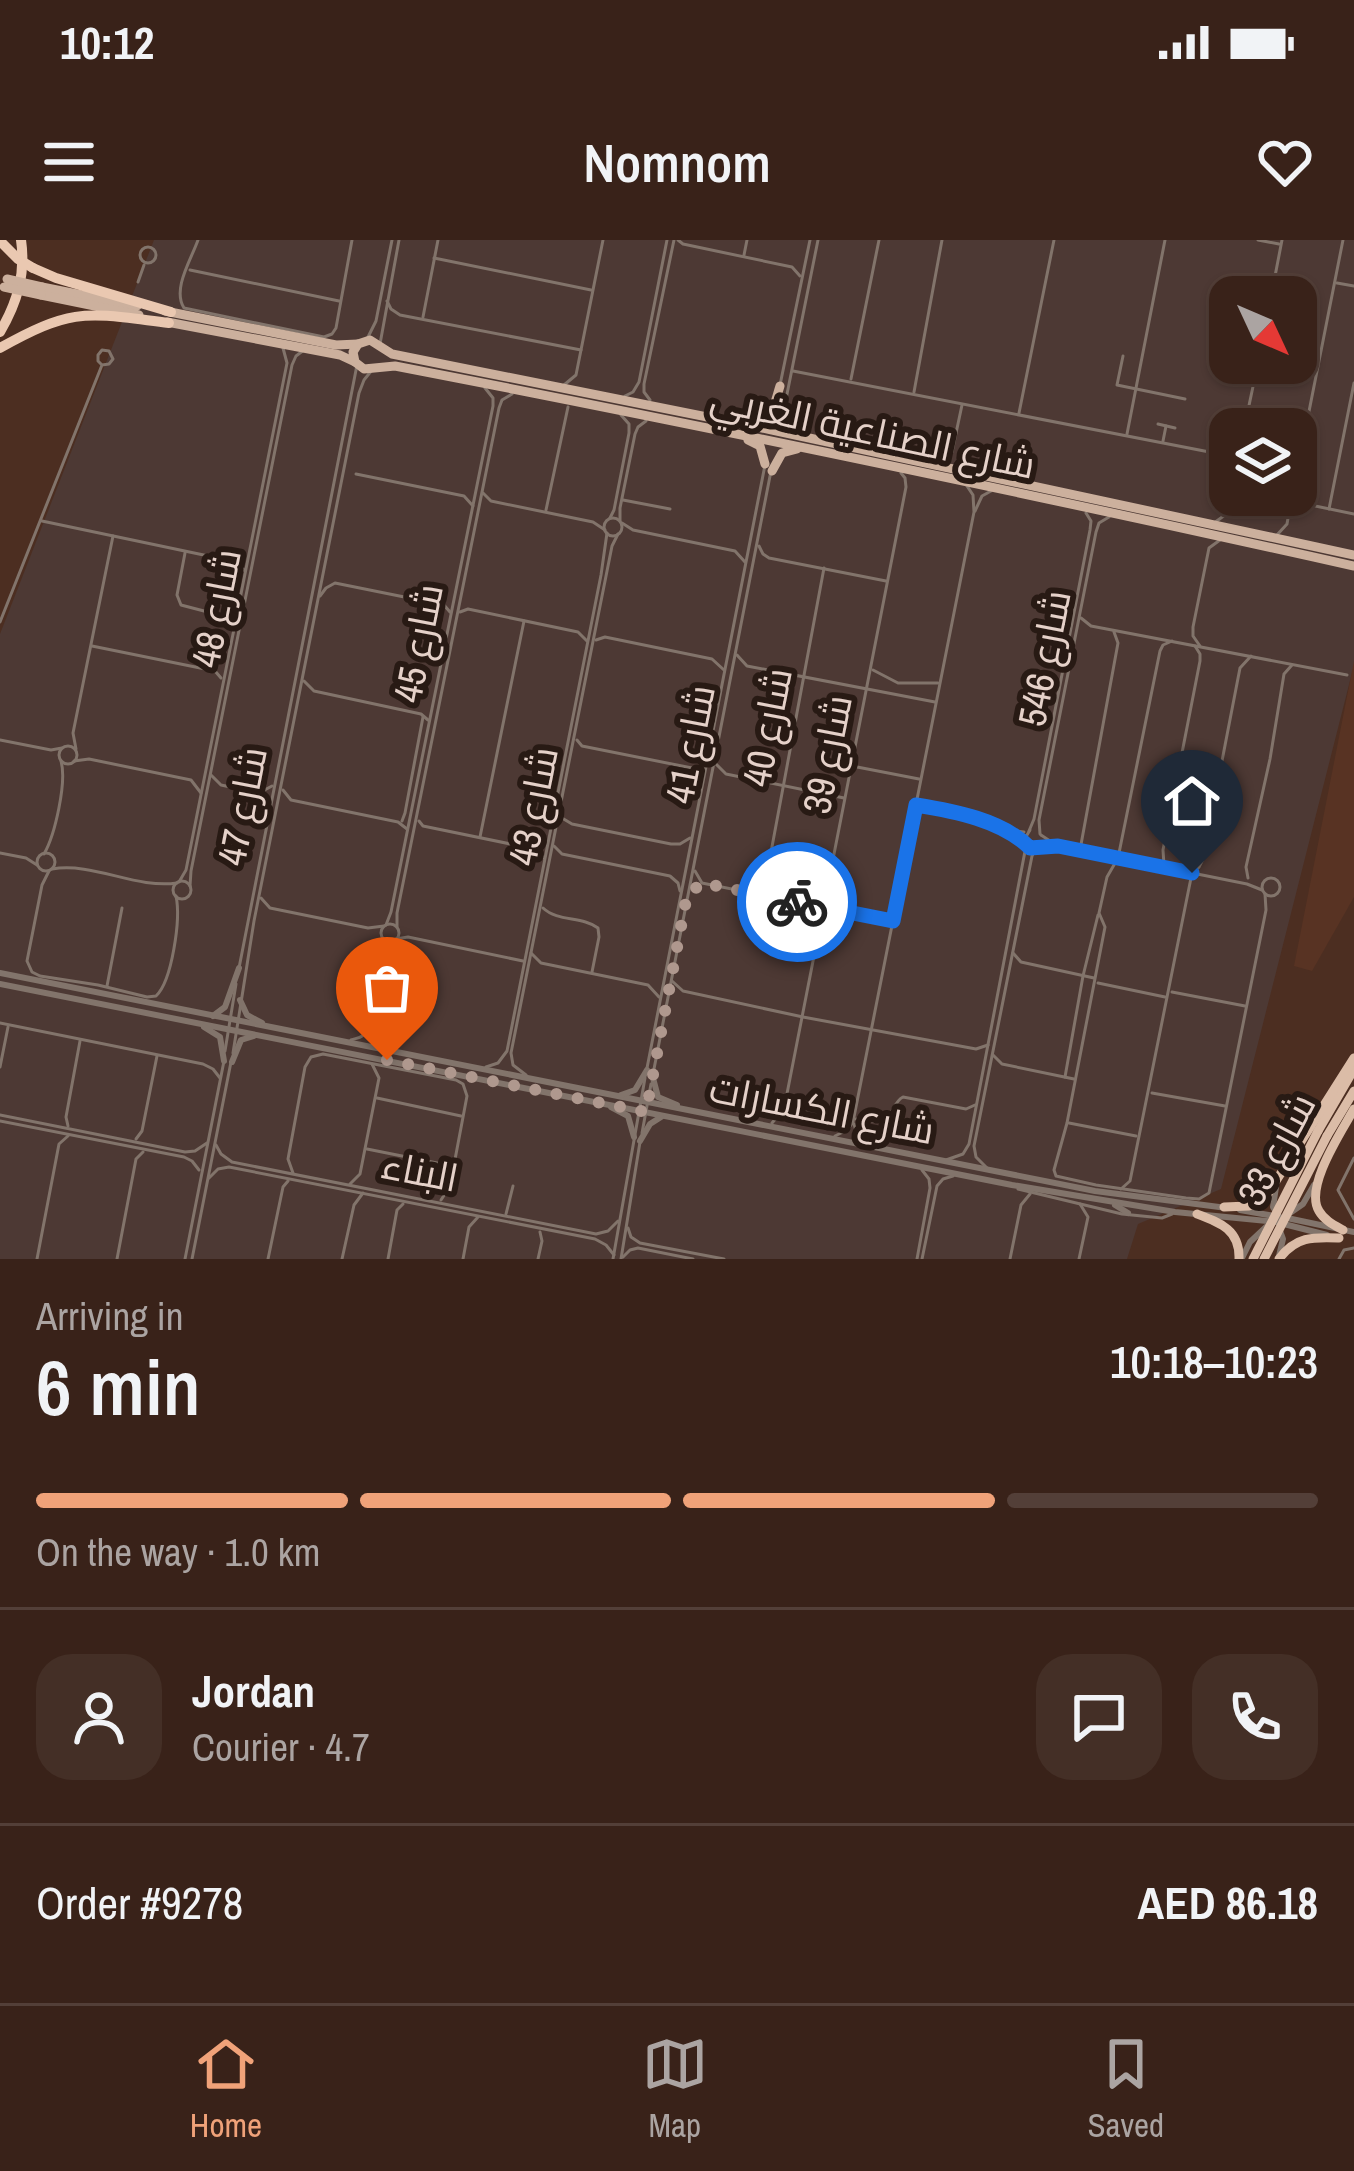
<!DOCTYPE html>
<meta charset="utf-8">
<style>
:root{--surface:#392219;--page:#442f26;--text:#f1f3f6;--muted:#aba4a2;--line:#533f38;--accent:#f0a279}
body{margin:0;font-family:"Archivo Narrow",Cairo,sans-serif;background:var(--page);color:var(--text);height:100vh;display:flex;flex-direction:column;font-size:45px;white-space:nowrap}
*{box-sizing:border-box;margin:0}
p{font-size:39px;color:var(--muted)}
.icon{flex:none;width:66px;height:66px;fill:none;stroke:currentColor;stroke-width:2;stroke-linecap:round;stroke-linejoin:round}
.map{position:relative;height:1019px;overflow:hidden}
.details{display:flex;flex-direction:column;background:var(--surface);flex:1}
.details>*{flex:none}
.needle{width:78px;rotate:134deg}
.fabs{position:absolute;left:1209px;top:36px;display:grid;gap:24px}
.fabs a{display:grid;place-items:center;width:108px;height:108px;border-radius:24px;background:var(--surface);box-shadow:0 3px 9px #0004,0 0 0 3px var(--line);font-size:60px}
.pin{position:absolute;display:grid;place-items:center;width:102px;height:102px;color:#fff;margin:-123px -51px;border-radius:50% 50% 50% 0;rotate:-45deg;box-shadow:0 0 12px #0007}
.pin .icon{rotate:45deg}
.courier{position:absolute;display:grid;place-items:center;width:120px;height:120px;margin:-60px;border:9px solid #1a73e8;border-radius:50%;background:#fff;color:#222;box-shadow:0 3px 15px #0007}
.overview em{font-style:normal;font-weight:600}
.overview div{display:flex;flex-direction:column-reverse}
.overview{display:flex;align-items:center;justify-content:space-between;height:204px;padding:0 36px}
h1{font-size:78px;font-weight:600;line-height:90px}
.bar{display:grid;grid-template-columns:repeat(4,1fr);gap:18px 12px;align-content:center;height:144px;padding:0 36px}
.bar i{height:15px;border-radius:9px;background:var(--line)}
.bar .on{background:var(--accent)}
.bar p{grid-column:span 4}
.line{display:flex;align-items:center;gap:30px;padding:0 36px;border-top:3px solid var(--line)}
.line div{flex:1}
.round{display:grid;place-items:center;flex:none;width:126px;height:126px;border-radius:36px;background:var(--page)}
.status{display:flex;justify-content:space-between;align-items:center;height:84px;padding:0 60px;background:var(--surface);direction:ltr}
.status svg{height:33px;fill:currentColor}
header{display:flex;justify-content:space-between;align-items:center;height:156px;padding:0 36px;background:var(--surface);font-size:54px;font-weight:600}
.tabs{display:flex;justify-content:space-around;align-items:center;height:168px;border-top:3px solid var(--line);background:var(--surface);font-size:33px;color:var(--muted)}
.tabs a{display:grid;justify-items:center;gap:6px}
.tabs .on{color:var(--accent)}
.map>svg:first-child{display:block}
</style>
<div class="status"><b>10:12</b><svg viewBox="0 0 49 12"><path d="M0 12V9h3v3zM5 12V6h3v6zM10 12V3h3v9zM15 12V0h3v12zM26 1h20v11H26zM47 4h2v5h-2z"/></svg></div>
<header><svg class="icon" aria-label="menu" viewBox="0 0 24 24"><path d="M4 6h16M4 12h16M4 18h16"/></svg>Nomnom<svg class="icon" aria-label="heart" viewBox="0 0 24 24"><path d="M12 20l-8-8c-3-5 5-10 8-4 3-6 11-1 8 4z"/></svg></header>
<div class="map">
<svg width="1354" height="1019" viewBox="0 0 1354 1019">
<rect width="100%" height="100%" fill="#4c2e21"/>
<path fill="#4d3934" fill-rule="evenodd" d="M 154,0 L 1354,0 L 1354,425 L 1221,949 L 1138,984 L 1127,1019 L 0,1019 L 0,394 ZM 1230,57 L 1296,57 L 1296,123 L 1230,123 ZM 1230,189 L 1296,189 L 1296,255 L 1230,255 Z"/>
<path fill="#583323" d="M 1354,421 L 1354,657 L 1312,731 L 1294,726 Z"/>
<g fill="none" stroke-linecap="round" stroke-linejoin="round">
<g stroke="#82746b" stroke-width="3">
<path d="M 198,0 C 191,20 172,49 184,68 L 324,97 L 332,94 L 336,88 L 352,0"/>
<path d="M 678,0 L 683,4 L 792,27 L 800,36"/>
<path d="M 1258,0 L 1279,4"/>
<circle cx="148" cy="15" r="8"/>
<path d="M 744,15 L 747,0"/>
<path d="M 434,18 L 591,50"/>
<path d="M 190,30 L 339,61"/>
<path d="M 138,42 L 144,25"/>
<path d="M 1337,43 L 1354,46"/>
<path d="M 1271,57 L 1282,0"/>
<path d="M 387,61 L 391,69 L 400,75 L 581,110"/>
<path d="M 423,77 L 438,0"/>
<path d="M 368,97 L 376,81 L 392,0"/>
<path d="M 380,104 L 399,0"/>
<path d="M 1123,116 L 1117,145 L 1185,159"/>
<path d="M 1296,117 L 1317,121"/>
<path d="M 793,131 L 1230,216"/>
<path d="M 851,139 L 879,0"/>
<path d="M 564,145 L 576,135 L 603,0"/>
<path d="M 780,145 L 810,0"/>
<path d="M 914,152 L 942,0"/>
<path d="M 625,156 L 633,152 L 639,142 L 667,0"/>
<path d="M 650,160 L 644,152 L 644,144 L 674,0"/>
<path d="M 784,169 L 818,0"/>
<path d="M 1019,173 L 1054,0"/>
<path d="M 1158,184 L 1175,188"/>
<path d="M 1244,189 L 1258,123"/>
<path d="M 1127,194 L 1165,0"/>
<path d="M 1163,201 L 1166,186"/>
<path d="M 942,222 L 952,212 L 962,165"/>
<path d="M 356,234 L 464,256 L 473,266"/>
<path d="M 1296,237 L 1343,0"/>
<path d="M 483,253 L 491,261 L 593,282 L 605,290"/>
<path d="M 623,260 L 670,269"/>
<path d="M 1291,261 L 1354,274"/>
<path d="M 1329,269 L 1354,143"/>
<path d="M 546,270 L 568,167"/>
<path d="M 975,271 L 982,256 L 991,251"/>
<circle cx="613" cy="287" r="9"/>
<path d="M 610,278 L 614,270 L 629,193 L 629,184 L 621,175"/>
<path d="M 42,281 L 237,322 L 245,331"/>
<path d="M 620,281 L 620,268 L 635,194 L 638,187 L 646,181"/>
<path d="M 622,283 L 633,290 L 735,311 L 745,322"/>
<path d="M 1214,283 L 1225,275 L 1231,255"/>
<path d="M 1276,296 L 1287,284 L 1292,255"/>
<path d="M 759,306 L 763,314 L 769,318 L 886,341"/>
<path d="M 185,313 L 177,355 L 181,365 L 227,377 L 233,383"/>
<path d="M 320,356 L 326,348 L 335,343 L 444,365 L 450,372"/>
<path d="M 460,372 L 468,369 L 578,392 L 587,401"/>
<path d="M 1081,378 L 1091,386 L 1347,435"/>
<path d="M 0,382 L 102,125 L 109,124 L 113,119 L 109,111 L 102,110 L 98,115 L 98,121 L 102,125"/>
<path d="M 596,400 L 605,397 L 712,419 L 724,430"/>
<path d="M 1172,401 L 1163,405 L 1160,411 L 1118,618 L 1107,637 L 1099,673 L 1105,687 L 1067,883 L 1054,930 L 1056,936 L 1096,945 L 1186,958 L 1199,959 L 1209,953 L 1266,670 L 1265,654"/>
<path d="M 92,406 L 215,431 L 221,438"/>
<path d="M 1200,406 L 1193,396 L 1193,387 L 1209,308 L 1220,300"/>
<path d="M 737,415 L 747,426 L 935,462"/>
<path d="M 873,430 L 898,443 L 938,443"/>
<path d="M 304,441 L 314,451 L 421,474 L 428,480"/>
<path d="M 0,500 L 51,510 L 62,508"/>
<path d="M 577,500 L 582,506 L 692,528 L 702,537"/>
<circle cx="68" cy="515" r="9"/>
<path d="M 76,509 L 73,493 L 113,296"/>
<path d="M 74,521 L 89,519 L 191,540 L 201,553"/>
<path d="M 716,524 L 726,534 L 844,558"/>
<path d="M 852,526 L 919,539"/>
<path d="M 211,535 L 221,545 L 259,553 L 272,546"/>
<path d="M 283,550 L 291,560 L 398,582 L 407,589"/>
<path d="M 918,565 C 953,571 988,589 1024,592"/>
<path d="M 562,578 L 572,584 L 671,604 L 680,604 L 690,598"/>
<path d="M 402,581 L 405,573 L 423,477"/>
<path d="M 419,581 L 423,586 L 535,609 L 544,618"/>
<path d="M 1030,590 L 1024,600 L 1030,608 L 1058,606 L 1247,644 L 1262,650"/>
<path d="M 1029,591 L 1034,579 L 1090,290 L 1091,281 L 1086,273"/>
<path d="M 1040,594 L 1039,580 L 1096,292 L 1099,283 L 1109,277"/>
<path d="M 1041,595 L 1056,605"/>
<path d="M 480,597 L 524,381"/>
<path d="M 554,606 L 562,614 L 670,636 L 678,643 L 680,651"/>
<path d="M 1080,610 L 1118,403 L 1114,392"/>
<path d="M 0,613 L 26,618 L 37,625"/>
<circle cx="46" cy="622" r="9"/>
<path d="M 44,614 C 55,595 67,542 61,521"/>
<path d="M 1164,625 L 1163,610 L 1200,421 L 1200,414 L 1195,406"/>
<path d="M 52,629 C 94,622 135,649 177,643"/>
<path d="M 49,631 L 42,645 L 27,721 L 32,732 L 40,736 L 98,745 L 147,757 L 156,756 C 172,741 181,679 176,656"/>
<path d="M 695,631 L 702,643 L 891,681"/>
<circle cx="1271" cy="647" r="9"/>
<path d="M 1248,638 L 1246,627 L 1270,519 L 1284,434 L 1292,425"/>
<circle cx="182" cy="650" r="9"/>
<path d="M 179,642 L 186,630 L 287,123 L 283,108"/>
<path d="M 190,646 L 191,631 L 292,125 L 296,116 L 304,110"/>
<path d="M 763,655 L 824,328"/>
<path d="M 261,658 L 270,668 L 368,688 L 384,686"/>
<path d="M 543,668 C 558,682 582,676 598,688 L 599,697 L 592,732"/>
<circle cx="390" cy="693" r="9"/>
<path d="M 386,685 L 391,672 L 493,166 L 493,158 L 485,148"/>
<path d="M 397,687 L 397,673 L 499,168 L 502,160 L 512,154"/>
<path d="M 396,699 L 408,697 L 523,721"/>
<path d="M 531,713 L 541,723 L 648,745 L 659,757"/>
<path d="M 1013,713 L 1021,722 L 1094,738"/>
<path d="M 239,728 L 357,125"/>
<path d="M 672,741 L 683,751 L 803,777 L 976,809 L 988,805"/>
<path d="M 1098,743 L 1165,757"/>
<path d="M 107,746 L 122,668"/>
<path d="M 1172,752 L 1245,766"/>
<path d="M 0,783 L 203,824 L 213,829 L 220,838"/>
<path d="M 351,800 C 360,797 363,798 367,789 C 375,776 384,715 384,699"/>
<path d="M 384,806 L 375,798 L 373,789 L 389,714 L 394,701"/>
<path d="M 225,811 L 236,744"/>
<path d="M 233,813 L 254,681 L 359,153 L 364,140 L 372,130"/>
<path d="M 993,815 L 1002,824 L 1074,839"/>
<path d="M 0,827 L 8,787"/>
<path d="M 486,827 L 498,823 L 507,811 L 601,335 L 607,293"/>
<path d="M 647,828 L 765,225"/>
<path d="M 653,834 L 771,231"/>
<path d="M 526,835 L 513,825 L 511,813 L 612,306 L 618,294"/>
<path d="M 1065,837 L 1083,736 L 1098,675"/>
<path d="M 1152,853 L 1225,866"/>
<path d="M 377,858 L 461,876"/>
<path d="M 0,875 L 185,912 L 195,911 L 207,903"/>
<path d="M 856,879 L 883,882 C 893,876 893,862 903,857 L 966,869 L 975,865"/>
<path d="M 0,881 L 184,917 L 192,921 L 199,930"/>
<path d="M 772,883 L 784,869 L 906,247 L 905,238 L 901,233"/>
<path d="M 1069,883 L 1136,896"/>
<path d="M 854,884 L 857,894 L 869,904"/>
<path d="M 68,886 L 66,877 L 80,801"/>
<path d="M 642,893 L 651,844"/>
<path d="M 835,896 L 847,890 L 853,882 L 974,272 L 973,255 L 967,246"/>
<path d="M 136,899 L 142,891 L 157,816"/>
<path d="M 216,905 L 221,914 L 232,922 L 596,994 L 608,991 L 618,981"/>
<path d="M 367,909 L 452,926"/>
<path d="M 1354,918 L 1338,950 L 1354,979"/>
<path d="M 946,920 L 963,914 L 969,904 L 1026,606"/>
<path d="M 987,928 L 976,917 L 974,906 L 1032,616 L 1036,608"/>
<path d="M 293,933 L 288,919 L 305,827 L 311,817 L 323,814 L 456,840 L 463,844 L 467,856 L 450,946 L 441,960"/>
<path d="M 209,938 L 218,929 L 229,927 L 595,999 L 606,1005 L 614,1015"/>
<path d="M 350,944 L 360,934 L 379,838 L 372,824"/>
<path d="M 1018,949 L 1122,974 L 1162,978 L 1172,974"/>
<path d="M 1121,949 L 1130,941 L 1192,633 L 1199,627 L 1203,619 L 1240,428 L 1251,416"/>
<path d="M 506,974 L 513,946"/>
<path d="M 628,988 L 631,997 L 640,1003 L 724,1019"/>
<path d="M 623,1017 L 630,1010 L 638,1008 L 693,1019"/>
<path d="M 37,1019 L 59,904 L 68,896"/>
<path d="M 117,1019 L 136,919 L 143,912"/>
<path d="M 185,1019 L 224,821"/>
<path d="M 192,1019 L 231,822"/>
<path d="M 268,1019 L 283,947 L 288,941"/>
<path d="M 342,1019 L 354,965 L 363,953"/>
<path d="M 388,1019 L 397,970 L 403,964"/>
<path d="M 463,1019 L 469,987 L 478,977"/>
<path d="M 538,1019 L 542,1001 L 540,992"/>
<path d="M 613,1019 L 645,838"/>
<path d="M 621,1019 L 640,902"/>
<path d="M 917,1019 L 930,948 L 929,939 L 922,930"/>
<path d="M 922,1019 L 937,946 L 943,939 L 953,936"/>
<path d="M 1010,1019 L 1021,965 L 1030,954"/>
<path d="M 1079,1019 L 1088,977 L 1080,964"/>
<path d="M 1339,1019 L 1344,1010 L 1354,1008"/>
</g>
<g stroke="#82746b" stroke-width="6">
<path d="M 0,733 L 1095,951 L 1227,968"/>
<path d="M 0,744 L 1012,945 L 1175,972 L 1276,982 L 1327,995"/>
<path d="M 240,760 L 247,775 L 262,783"/>
<path d="M 213,776 L 225,767 L 239,728"/>
<path d="M 204,787 L 220,797 L 224,821"/>
<path d="M 232,822 L 241,800 L 254,796"/>
<path d="M 653,838 L 658,857 L 677,865"/>
<path d="M 621,855 L 635,850 L 647,830"/>
<path d="M 611,867 L 628,876 L 634,897"/>
<path d="M 640,901 L 650,884 L 661,877"/>
<path d="M 1276,947 L 1273,967 L 1284,984"/>
<path d="M 1115,965 L 1128,973"/>
<path d="M 1240,970 L 1274,976"/>
<path d="M 1287,975 L 1303,964 L 1314,945"/>
<path d="M 1287,978 L 1354,992"/>
<path d="M 1279,1016 L 1283,999 L 1279,988"/>
<path d="M 1242,1018 L 1250,1002 L 1266,987"/>
</g>
<g stroke="#ccb09d" stroke-width="9">
<path d="M 42,47 L 137,66"/>
<path d="M 41,55 L 139,75"/>
<path d="M 165,71 L 336,105 L 358,104"/>
<path d="M 167,82 L 340,115 L 355,122"/>
<path d="M 783,171 L 787,184 L 799,191"/>
<path d="M 755,182 C 773,181 775,161 780,146"/>
<path d="M 748,200 L 760,206 L 765,224"/>
<path d="M 772,231 L 782,213 L 797,209"/>
<path d="M 1354,315 L 772,190 L 392,114 L 370,100 L 358,104 L 353,112 L 355,122 L 364,129 L 395,126 C 716,188 1035,255 1354,326"/>
</g>
<g stroke="#dbbca7" stroke-width="9">
<path d="M 1318,891 L 1354,829"/>
<path d="M 1327,896 L 1354,851"/>
<path d="M 1224,967 L 1249,966 L 1267,955 L 1354,818"/>
<path d="M 1197,974 C 1221,983 1240,990 1239,1019"/>
<path d="M 1343,990 C 1334,985 1324,980 1319,971 C 1304,947 1342,891 1354,869"/>
<path d="M 1279,1019 C 1296,996 1313,997 1339,998"/>
</g>
<g stroke="#eac8b1" stroke-width="10">
<path d="M 33,28 L 56,38 L 171,72"/>
<path d="M 0,92 C 17,63 26,34 21,0"/>
<path d="M 0,108 C 75,66 87,73 169,83"/>
</g>
<g stroke="#ccb09d" stroke-width="9">
<path d="M 7,39 L 42,47"/>
<path d="M 4,47 L 41,55"/>
</g>
<g stroke="#dbbca7" stroke-width="9">
<path d="M 1253,1019 L 1318,891"/>
<path d="M 1264,1019 L 1327,896"/>
</g>
<path stroke="#eac8b1" stroke-width="10" d="M 0,1 L 18,19 L 33,28"/>
</g>
<g fill="none" stroke-linecap="round" stroke-linejoin="round">
<path stroke="#af988e" stroke-width="12" stroke-dasharray="0 21.6" d="M 387,820 L 646,872 L 687,655 L 702,643 L 797,662"/>
<path stroke="#1a73e8" stroke-width="15" d="M 797,662 L 893,681 L 916,565 C 954,571 1002,580 1030,608 L 1058,606 L 1192,633"/>
</g>
<g text-anchor="middle" stroke-width="12" stroke-linejoin="round" paint-order="stroke">
<g font-size="39" fill="#e5d1c9" stroke="#281a14">
<text transform="translate(873 191) rotate(12)" y="14">شارع الصناعية الغربي</text>
<text transform="translate(216 368) rotate(-79)" y="14">شارع 48</text>
<text transform="translate(418 403) rotate(-79)" y="14">شارع 45</text>
<text transform="translate(1044 418) rotate(-79)" y="14">شارع 546</text>
<text transform="translate(767 487) rotate(-79)" y="14">شارع 40</text>
<text transform="translate(690 504) rotate(-79)" y="14">شارع 41</text>
<text transform="translate(827 514) rotate(-79)" y="14">شارع 39</text>
<text transform="translate(242 566) rotate(-79)" y="14">شارع 47</text>
<text transform="translate(533 566) rotate(-79)" y="14">شارع 43</text>
<text transform="translate(822 869) rotate(11)" y="14">شارع الكسارات</text>
<text transform="translate(1276 909) rotate(-62)" y="14">شارع 33</text>
<text transform="translate(420 931) rotate(11)" y="14">البناء</text>
</g>
</g>
</svg>
<div class="fabs">
<a><svg class="needle" viewBox="-14 -14 28 28"><path d="M0-13l5 13h-10z" fill="#e53935"/><path d="M0 13l5-13h-10z" fill="#aba4a2"/></svg></a>
<a><svg class="icon" aria-label="layers" viewBox="0 0 24 24"><path d="M12 4l9 5-9 5-9-5zM3 14l9 5 9-5"/></svg></a>
</div>
<div class="pin" style="left:387px;top:820px;background:#ea580c"><svg class="icon" aria-label="bag" viewBox="0 0 24 24"><path d="M5 8h14l-1 12H6zM9 8a3 3 0 0 1 6 0"/></svg></div>
<div class="pin" style="left:1192px;top:633px;background:#1f2937"><svg class="icon" aria-label="home" viewBox="0 0 24 24"><path d="M3 11l9-7 9 7M6 9v11h12V9"/></svg></div>
<div class="courier" style="left:797px;top:662px"><svg class="icon" aria-label="bike" viewBox="0 0 24 24"><circle cx="6" cy="16" r="4"/><circle cx="18" cy="16" r="4"/><path d="M6 16l4-8h5l3 8M10 8l3 8H6M13 5h3"/></svg></div>
</div>
<section class="details">
<div class="overview"><div><h1>6 min</h1><p>Arriving in</p></div><em>10:18–10:23</em></div>
<div class="bar"><i class="on"></i><i class="on"></i><i class="on"></i><i></i><p>On the way · 1.0 km</p></div>
<div class="line" style="height:216px"><a class="round"><svg class="icon" aria-label="person" viewBox="0 0 24 24"><circle cx="12" cy="8" r="4"/><path d="M4 21q1-7 8-7t8 7"/></svg></a><div><b>Jordan</b><p>Courier · 4.7</p></div><a class="round"><svg class="icon" aria-label="chat" viewBox="0 0 24 24"><path d="M4 5h16v11H9l-5 4z"/></svg></a><a class="round"><svg class="icon" aria-label="phone" viewBox="0 0 24 24"><path d="M5 4h4l2 5-3 2q2 4 5 5l2-3 5 2v4C11 20 4 13 5 4z"/></svg></a></div>
<div class="line" style="height:156px"><div>Order #9278</div><b>AED 86.18</b></div>
</section>
<nav class="tabs">
<a class="on"><svg class="icon" aria-label="home" viewBox="0 0 24 24"><path d="M3 11l9-7 9 7M6 9v11h12V9"/></svg>Home</a>
<a><svg class="icon" aria-label="map" viewBox="0 0 24 24"><path d="M3 6l6-2 6 2 6-2v14l-6 2-6-2-6 2zM9 4v14M15 6v14"/></svg>Map</a>
<a><svg class="icon" aria-label="saved" viewBox="0 0 24 24"><path d="M7 4h10v16l-5-4-5 4z"/></svg>Saved</a>
</nav>
